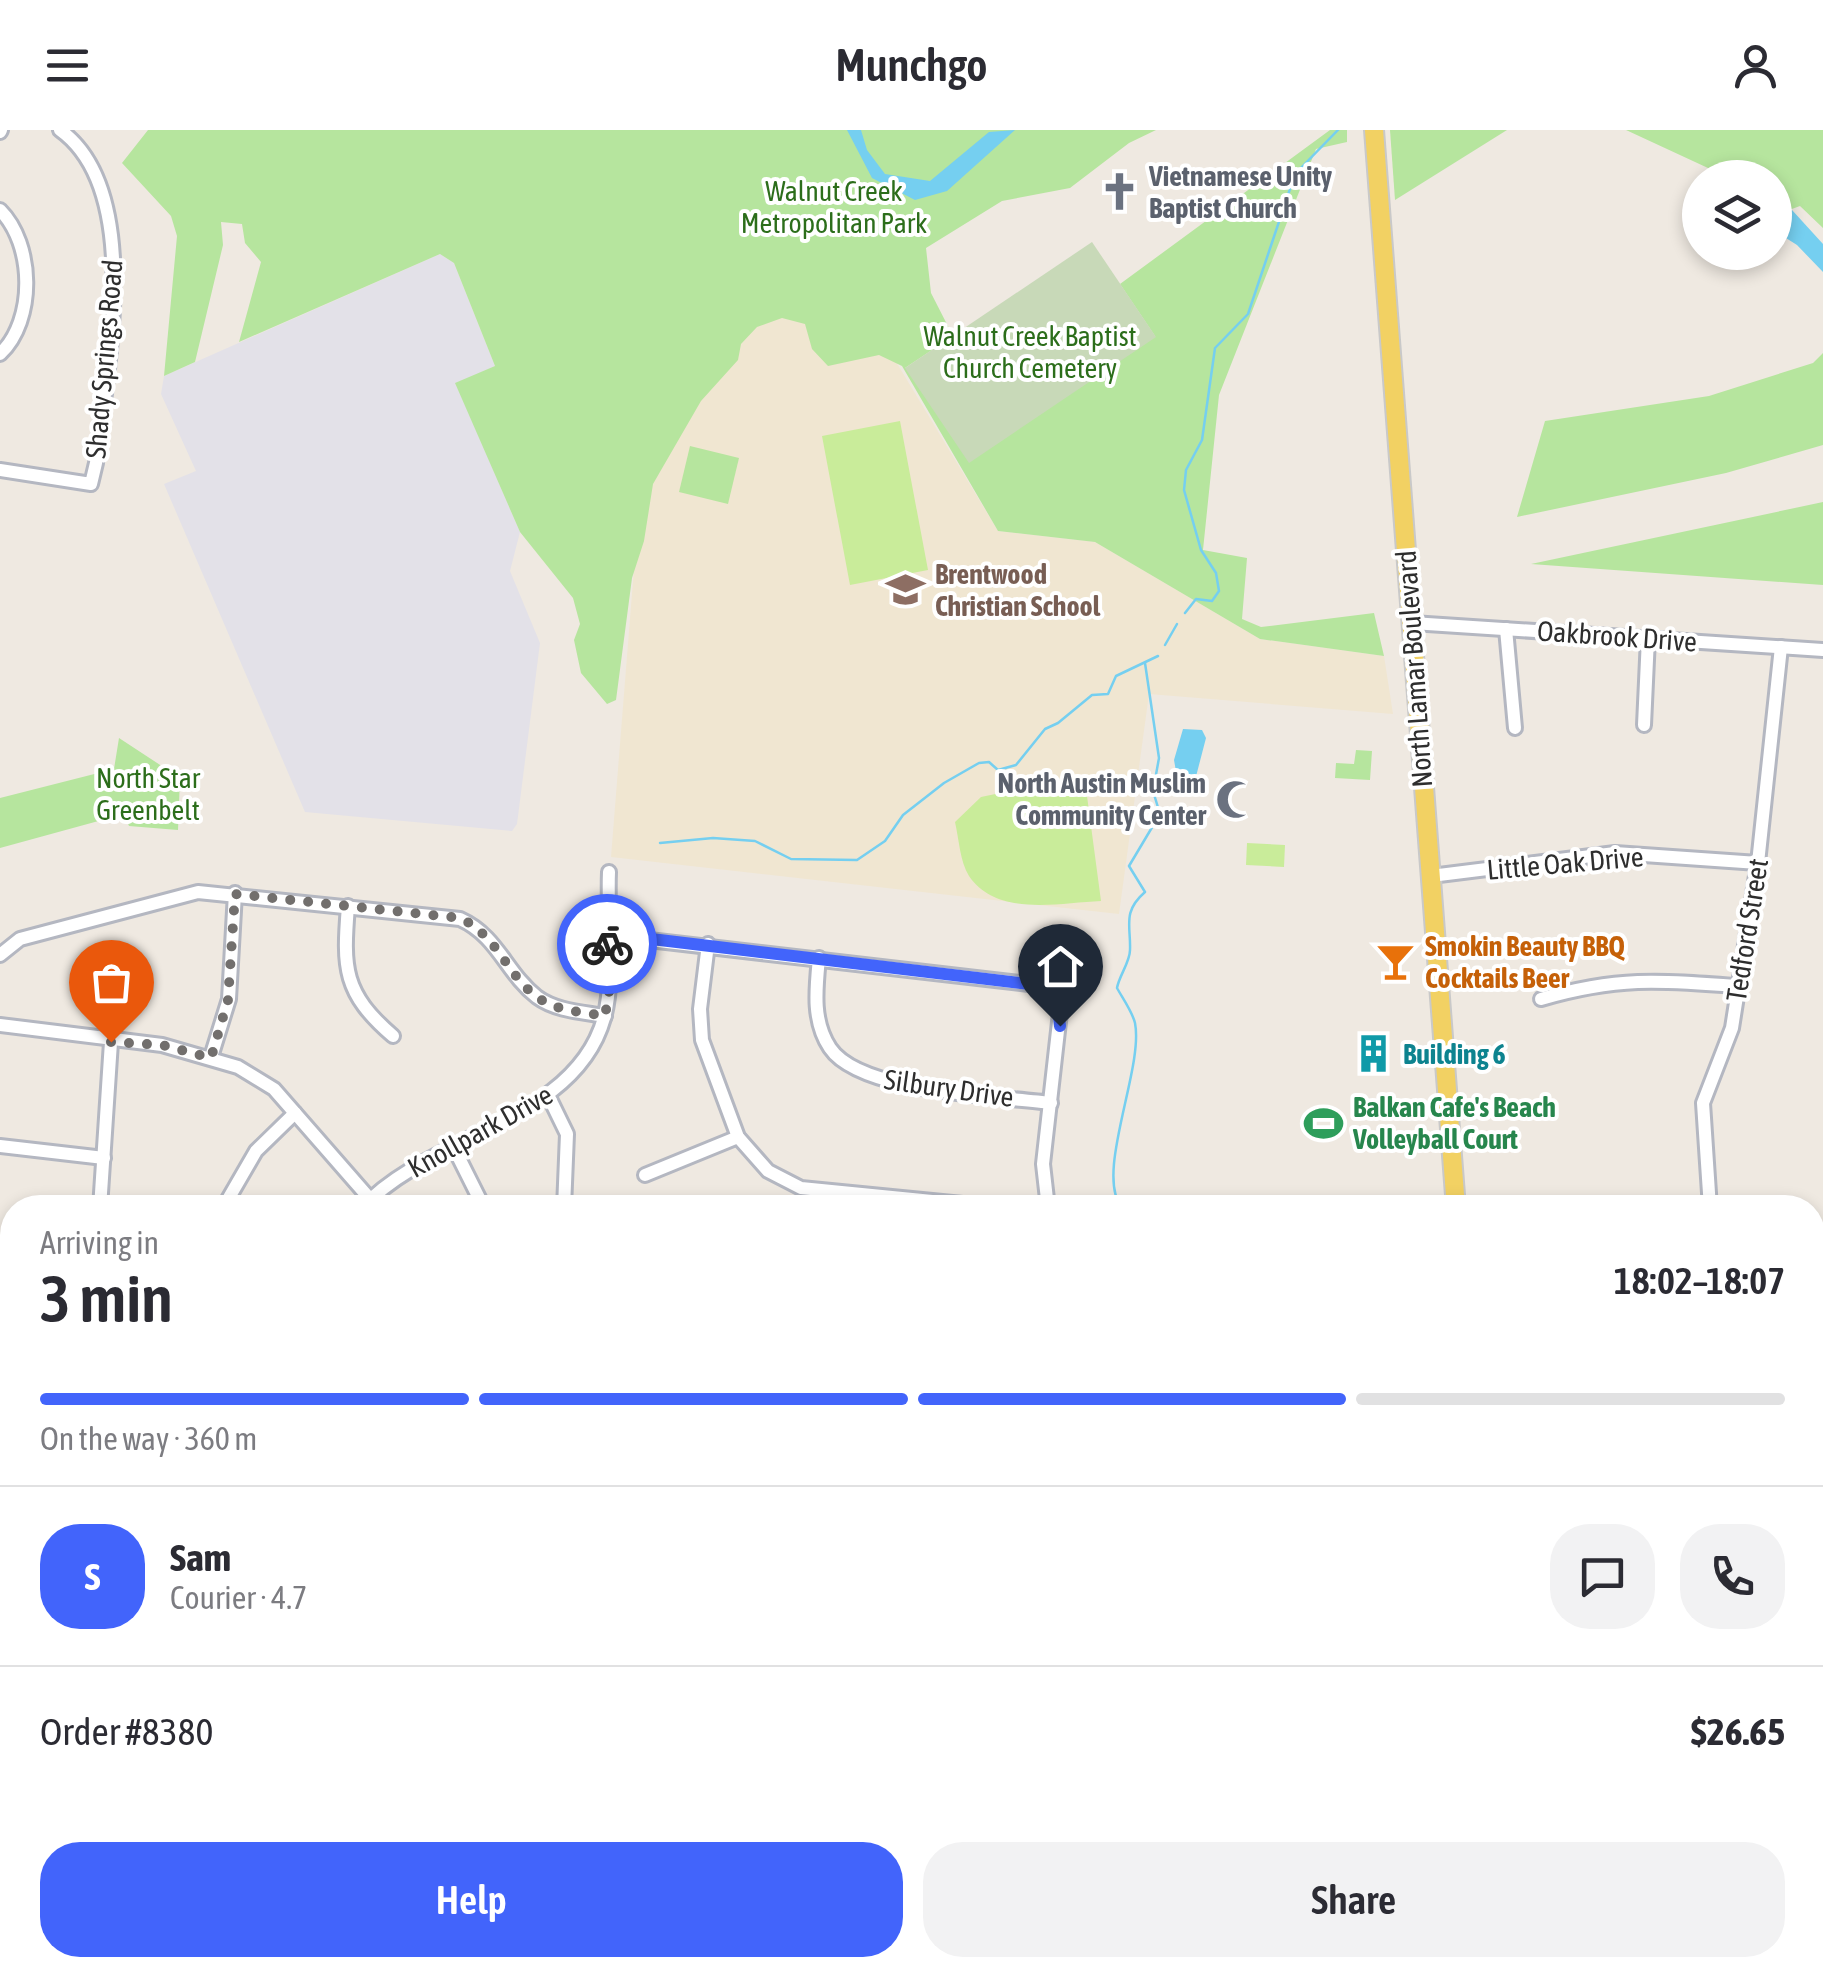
<!DOCTYPE html>
<meta charset="utf-8">
<style>
:root{--surface:#fff;--page:#f2f2f3;--text:#2b2b33;--muted:#7c7c81;--line:#e1e1e2;--accent:#4264fb}
body{margin:0;font-family:"Asap Condensed",sans-serif;background:var(--page);color:var(--text);height:100vh;display:flex;flex-direction:column;font-size:38px;white-space:nowrap}
*{box-sizing:border-box;margin:0}
p{font-size:32px;color:var(--muted)}
.icon{flex:none;width:55px;height:55px;fill:none;stroke:currentColor;stroke-width:2;stroke-linecap:round;stroke-linejoin:round}
.map{position:relative;flex:1;overflow:hidden}
.side{position:absolute;left:0px;top:1065px;width:1825px;height:782px;display:flex;flex-direction:column;background:var(--surface);border-radius:40px 40px 0 0;box-shadow:0 5px 15px #0003}
.side>*{flex:none}
.controls{position:absolute;left:1682px;top:30px;display:grid;gap:20px}
.controls a{display:grid;place-items:center;width:110px;height:110px;border-radius:50%;background:var(--surface);box-shadow:0 5px 15px #0003;font-size:50px}
.pin{position:absolute;display:grid;place-items:center;width:85px;height:85px;color:#fff;margin:-102px -42px;border-radius:50% 50% 50% 0;rotate:-45deg;box-shadow:0 0 10px #0007}
.pin .icon{rotate:45deg}
.courier{position:absolute;display:grid;place-items:center;width:100px;height:100px;margin:-50px;border:8px solid #4264fb;border-radius:50%;background:#fff;color:#222;box-shadow:0 2px 12px #0007}
.overview em{font-style:normal;font-weight:600}
.overview div{display:flex;flex-direction:column-reverse}
.overview{display:flex;align-items:center;justify-content:space-between;height:170px;padding:0 40px}
h1{font-size:65px;font-weight:600;line-height:75px}
.bar{display:grid;grid-template-columns:repeat(4,1fr);gap:15px 10px;align-content:center;height:120px;padding:0 40px}
.bar i{height:12px;border-radius:8px;background:var(--line)}
.bar .current{background:var(--accent)}
.bar p{grid-column:span 4}
.line{display:flex;align-items:center;gap:25px;padding:0 40px;border-top:2px solid var(--line)}
.line div{flex:1}
.round{display:grid;place-items:center;flex:none;width:105px;height:105px;border-radius:40px;background:var(--page)}
.primary-button{display:flex;gap:20px;margin-top:auto;padding:20px 40px}
.primary-button a{flex:1;height:115px;border-radius:40px;background:var(--accent);color:#fff;font-size:40px;font-weight:600;line-height:115px;text-align:center}
.primary-button a+a{background:var(--page);color:var(--text)}
header{display:flex;justify-content:space-between;align-items:center;height:130px;padding:0 40px;background:var(--surface);font-size:45px;font-weight:600}
.map>svg:first-child{display:block}
</style>
<header><svg class="icon" aria-label="menu" viewBox="0 0 24 24"><path d="M4 6h16M4 12h16M4 18h16"/></svg>Munchgo<svg class="icon" aria-label="person" viewBox="0 0 24 24"><circle cx="12" cy="8" r="4"/><path d="M4 21q1-7 8-7t8 7"/></svg></header>
<div class="map">
<svg width="1823" height="1846" viewBox="0 0 1823 1846">
<rect width="100%" height="100%" fill="#efe9e1"/>
<g fill="#e3e1e8">
<path d="M 440,124 L 454,133 L 495,236 L 456,254 L 520,402 L 510,441 L 540,513 L 517,694 L 512,701 L 305,682 L 164,354 L 196,341 L 161,264 L 164,246 Z"/>
<path d="M 1242,1835 L 1448,1835 L 1447,1846 L 1242,1846 Z"/>
</g>
<path fill="#f0e6d1" d="M 658,138 L 851,157 L 998,401 L 1095,412 L 1260,509 L 1384,526 L 1393,584 L 1149,564 L 1119,784 L 611,727 Z"/>
<g fill="#b6e59e">
<path d="M 148,0 L 1156,0 L 1129,13 L 1070,58 L 1002,71 L 926,118 L 931,163 L 953,206 L 905,238 L 1155,206 L 1120,154 L 1330,0 L 1347,0 L 1347,12 L 1316,19 L 1219,265 L 1203,420 L 1247,428 L 1242,489 L 1261,497 L 1374,483 L 1384,526 L 1260,509 L 1095,412 L 998,401 L 902,236 L 879,225 L 828,236 L 812,219 L 805,194 L 782,188 L 757,197 L 741,214 L 738,230 L 701,271 L 653,354 L 644,411 L 632,448 L 616,570 L 607,574 L 581,543 L 574,510 L 580,494 L 573,468 L 520,402 L 455,253 L 495,236 L 454,133 L 440,124 L 239,212 L 261,132 L 245,113 L 242,94 L 221,92 L 223,115 L 195,232 L 164,246 L 177,106 L 171,86 L 122,33 Z"/>
<path d="M 1390,0 L 1507,0 L 1395,70 Z"/>
<path d="M 1626,0 L 1823,0 L 1823,98 L 1800,76 L 1775,85 L 1775,48 L 1718,47 L 1708,38 Z"/>
<path d="M 1823,223 L 1823,315 L 1726,343 L 1517,387 L 1545,291 L 1709,266 L 1813,233 Z"/>
<path d="M 690,316 L 739,328 L 728,374 L 679,362 Z"/>
<path d="M 1823,372 L 1823,455 L 1531,434 Z"/>
<path d="M 119,608 L 180,648 L 178,700 L 129,696 L 124,684 L 0,718 L 0,668 L 114,639 Z"/>
<path d="M 1356,620 L 1372,621 L 1370,650 L 1335,648 L 1336,633 L 1354,634 Z"/>
</g>
<path fill="#c8d9b8" d="M 1092,112 L 1156,207 L 969,333 L 905,238 Z"/>
<g fill="#c9ec9a">
<path d="M 900,291 L 928,440 L 850,455 L 822,306 Z"/>
<path d="M 1076,647 L 1085,651 L 1101,771 C 1057,773 997,787 969,746 C 960,732 959,709 955,692 L 981,667 Z"/>
<path d="M 1247,713 L 1285,715 L 1284,737 L 1246,735 Z"/>
</g>
<g fill="#75cff0">
<path d="M 847,0 L 861,0 L 867,20 L 885,44 L 930,51 L 989,2 L 1015,0 L 947,61 L 915,70 L 872,48 Z"/>
<path d="M 1792,80 L 1823,114 L 1823,142 L 1797,115 L 1775,101 L 1775,87 Z"/>
<path d="M 1183,599 L 1202,600 L 1206,608 L 1193,658 L 1191,651 L 1177,647 L 1174,630 Z"/>
</g>
<g fill="none" stroke-linecap="round" stroke-linejoin="round">
<g stroke="#75cff0" stroke-width="2.5">
<path d="M 1185,483 L 1196,469 L 1212,471 L 1219,461 L 1216,443 L 1201,420 L 1184,360 L 1186,340 L 1202,310 L 1215,218 L 1248,184 L 1295,44 L 1338,0"/>
<path d="M 1165,515 L 1177,494"/>
<path d="M 660,713 L 713,708 L 755,711 L 791,729 L 857,730 L 885,711 L 903,685 L 944,653 L 979,633 L 989,632 L 998,640 L 1016,635 L 1045,599 L 1058,593 L 1092,565 L 1108,564 L 1116,546 L 1158,526"/>
<path d="M 1122,1078 C 1094,1044 1144,939 1135,893 C 1132,881 1123,869 1117,858 C 1119,846 1130,832 1130,820 C 1131,796 1122,782 1145,762 L 1129,736 L 1160,684 L 1153,661 L 1159,628 L 1145,533"/>
<path d="M 1076,1835 L 1076,1846"/>
</g>
<defs>
<g id="minor">
<path d="M 0,2 L 1,0"/>
<path d="M 0,80 C 34,114 36,190 0,224"/>
<path d="M 0,340 L 91,354 L 96,333 C 106,243 145,61 60,0"/>
<path d="M 1412,493 L 1823,520"/>
<path d="M 1506,499 L 1515,598"/>
<path d="M 1644,595 L 1648,508"/>
<path d="M 1431,746 L 1615,723 L 1758,733"/>
<path d="M 348,776 C 343,838 343,863 393,906"/>
<path d="M 606,805 L 1037,855 L 1054,865 L 1060,883 L 1043,1034 L 1048,1078"/>
<path d="M 708,814 L 700,879 L 702,910 L 738,1007 L 768,1041 L 801,1058 L 1003,1078"/>
<path d="M 0,825 L 20,809 L 198,762 L 460,789 C 498,806 506,843 537,867 C 556,881 582,882 605,886"/>
<path d="M 819,828 C 816,859 812,891 830,918 C 860,963 998,966 1051,973"/>
<path d="M 1541,869 C 1616,847 1659,850 1736,856"/>
<path d="M 0,895 L 162,915 L 238,937 L 274,959 L 370,1069"/>
<path d="M 211,927 L 229,869 L 235,763"/>
<path d="M 548,965 L 567,1004 L 564,1078"/>
<path d="M 0,1016 L 104,1028"/>
<path d="M 453,1016 L 484,1078"/>
<path d="M 645,1045 L 738,1007"/>
<path d="M 100,1078 L 111,912"/>
<path d="M 223,1078 L 256,1021 L 295,983"/>
<path d="M 362,1078 C 430,1004 575,992 604,888 C 615,849 607,785 609,742"/>
<path d="M 1710,1078 L 1703,973 L 1732,898 L 1758,733 L 1781,517"/>
<path d="M 0,1146 L 12,1147"/>
<path d="M 0,1261 L 12,1263"/>
<path d="M 1812,1309 L 1823,1309"/>
<path d="M 0,1383 L 12,1393"/>
<path d="M 0,1460 L 12,1452"/>
<path d="M 0,1584 L 12,1638"/>
<path d="M 1812,1649 L 1823,1650"/>
<path d="M 0,1686 L 12,1644"/>
<path d="M 0,1706 L 12,1717"/>
<path d="M 768,1835 L 768,1846"/>
<path d="M 891,1835 L 892,1846"/>
<path d="M 1705,1835 L 1706,1846"/>
<path d="M 86,1846 L 92,1835"/>
<path d="M 508,1846 L 509,1835"/>
<path d="M 1019,1846 L 1020,1835"/>
</g>
<g id="major">
<path d="M 1374,0 L 1456,1078"/>
<path d="M 1477,1846 L 1477,1835"/>
</g>
</defs>
<use href="#minor" stroke="#b4b7c1" stroke-width="18"/>
<use href="#major" stroke="#c9c9c9" stroke-width="22"/>
<use href="#minor" stroke="#fff" stroke-width="12"/>
<use href="#major" stroke="#f2d163" stroke-width="18"/>
</g>
<g fill="none" stroke-linecap="round" stroke-linejoin="round">
<path stroke="#726f6d" stroke-width="10" stroke-dasharray="0 18" d="M 111,912 L 162,915 L 211,928 L 228,870 L 235,764 L 460,788 C 498,806 506,844 537,867 C 556,881 582,882 605,886 L 610,856 L 607,814"/>
<path stroke="#4264fb" stroke-width="12" d="M 607,814 L 606,805 L 618,805 L 1037,855 L 1057,870 L 1060,896"/>
</g>
<defs>
<symbol id="church-bare" viewBox="-9 -9 18 18"><path d="M-1.2-6h2.4v3.5h3.3v2.4h-3.3V6h-2.4V-.1h-3.3v-2.4h3.3Z" fill="#6b7280" stroke="#fff" stroke-width="2.5" paint-order="stroke"/></symbol>
<symbol id="school-bare" viewBox="-9 -9 18 18"><path d="M0-5L7-2L0 1L-7-2ZM-4 1L0 2.5L4 1V4Q0 6-4 4Z" fill="#8d6e63" stroke="#fff" stroke-width="2.5" paint-order="stroke"/></symbol>
<symbol id="mosque-bare" viewBox="-9 -9 18 18"><path d="M3.5-4.9A6 6 0 1 0 3.5 4.9A5 5 0 1 1 3.5-4.9Z" fill="#6b7280" stroke="#fff" stroke-width="2.5" paint-order="stroke"/></symbol>
<symbol id="bar-bare" viewBox="-9 -9 18 18"><path d="M-6-5H6L.8 .8V4.5H3.5V6h-7V4.5H-.8V.8Z" fill="#e8710a" stroke="#fff" stroke-width="2.5" paint-order="stroke"/></symbol>
<symbol id="building-bare" viewBox="-9 -9 18 18"><path d="M-4-6H4V6H1V3H-1V6H-4ZM-2.5-4.3h1.7v1.8h-1.7ZM.8-4.3h1.7v1.8H.8ZM-2.5-1h1.7V.8h-1.7ZM.8-1h1.7V.8H.8Z" fill="#0f9aa8" stroke="#fff" stroke-width="2.5" paint-order="stroke"/></symbol>
<symbol id="stadium-bare" viewBox="-9 -9 18 18"><path d="M0-5a6.5 5 0 1 0 0 10a6.5 5 0 1 0 0-10ZM-3.5-1.8h7v3.6h-7Z" fill="#2e9e5b" stroke="#fff" stroke-width="2.5" paint-order="stroke"/></symbol>
</defs>
<g fill-rule="evenodd">
<use href="#church-bare" x="1092" y="34" width="55" height="55"/>
<use href="#school-bare" x="878" y="432" width="55" height="55"/>
<use href="#mosque-bare" x="1208" y="642" width="55" height="55"/>
<use href="#bar-bare" x="1368" y="804" width="55" height="55"/>
<use href="#building-bare" x="1346" y="896" width="55" height="55"/>
<use href="#stadium-bare" x="1296" y="966" width="55" height="55"/>
</g>
<g text-anchor="middle" stroke-width="8" stroke-linejoin="round" paint-order="stroke">
<g font-size="28" font-weight="bold" fill="#5b616d" stroke="#fff" text-anchor="start">
<text x="1149" y="56">Vietnamese Unity<tspan x="1149" dy="32">Baptist Church</tspan></text>
<text x="1206" y="663" text-anchor="end">North Austin Muslim<tspan x="1206" dy="32">Community Center</tspan></text>
</g>
<g font-size="28" fill="#2c6e1b" stroke="#fff">
<text x="834" y="71">Walnut Creek<tspan x="834" dy="32">Metropolitan Park</tspan></text>
<text x="1030" y="216">Walnut Creek Baptist<tspan x="1030" dy="32">Church Cemetery</tspan></text>
<text x="148" y="658">North Star<tspan x="148" dy="32">Greenbelt</tspan></text>
</g>
<g font-size="28" fill="#2e2e2e" stroke="#fff">
<text transform="translate(104 229) rotate(-85)" y="10">Shady Springs Road</text>
<text transform="translate(1617 506) rotate(4)" y="10">Oakbrook Drive</text>
<text transform="translate(1414 539) rotate(-94)" y="10">North Lamar Boulevard</text>
<text transform="translate(1565 733) rotate(-5)" y="10">Little Oak Drive</text>
<text transform="translate(1747 800) rotate(-81)" y="10">Tedford Street</text>
<text transform="translate(949 958) rotate(8)" y="10">Silbury Drive</text>
<text transform="translate(480 1001) rotate(-29)" y="10">Knollpark Drive</text>
</g>
<g font-size="28" font-weight="bold" fill="#785e54" stroke="#fff" text-anchor="start">
<text x="935" y="454">Brentwood<tspan x="935" dy="32">Christian School</tspan></text>
</g>
<g font-size="28" font-weight="bold" fill="#c56008" stroke="#fff" text-anchor="start">
<text x="1425" y="826">Smokin Beauty BBQ<tspan x="1425" dy="32">Cocktails Beer</tspan></text>
</g>
<g font-size="28" font-weight="bold" fill="#0d838f" stroke="#fff" text-anchor="start">
<text x="1403" y="934">Building 6</text>
</g>
<g font-size="28" font-weight="bold" fill="#27864d" stroke="#fff" text-anchor="start">
<text x="1353" y="987">Balkan Cafe's Beach<tspan x="1353" dy="32">Volleyball Court</tspan></text>
</g>
</g>
</svg>
<div class="controls">
<a><svg class="icon" aria-label="layers" viewBox="0 0 24 24"><path d="M12 4l9 5-9 5-9-5zM3 14l9 5 9-5"/></svg></a>
</div>
<div class="pin" style="left:111px;top:912px;background:#ea580c"><svg class="icon" aria-label="bag" viewBox="0 0 24 24"><path d="M5 8h14l-1 12H6zM9 8a3 3 0 0 1 6 0"/></svg></div>
<div class="pin" style="left:1060px;top:896px;background:#1f2937"><svg class="icon" aria-label="home" viewBox="0 0 24 24"><path d="M3 11l9-7 9 7M6 9v11h12V9"/></svg></div>
<div class="courier" style="left:607px;top:814px"><svg class="icon" aria-label="bike" viewBox="0 0 24 24"><circle cx="6" cy="16" r="4"/><circle cx="18" cy="16" r="4"/><path d="M6 16l4-8h5l3 8M10 8l3 8H6M13 5h3"/></svg></div>
<section class="side">
<div class="overview"><div><h1>3 min</h1><p>Arriving in</p></div><em>18:02–18:07</em></div>
<div class="bar"><i class="current"></i><i class="current"></i><i class="current"></i><i></i><p>On the way · 360 m</p></div>
<div class="line" style="height:180px"><b class="round" style="background:var(--accent);color:#fff">S</b><div><b>Sam</b><p>Courier · 4.7</p></div><a class="round"><svg class="icon" aria-label="chat" viewBox="0 0 24 24"><path d="M4 5h16v11H9l-5 4z"/></svg></a><a class="round"><svg class="icon" aria-label="phone" viewBox="0 0 24 24"><path d="M5 4h4l2 5-3 2q2 4 5 5l2-3 5 2v4C11 20 4 13 5 4z"/></svg></a></div>
<div class="line" style="height:130px"><div>Order #8380</div><b>$26.65</b></div>
<div class="primary-button"><a>Help</a><a>Share</a></div>
</section>
</div>
